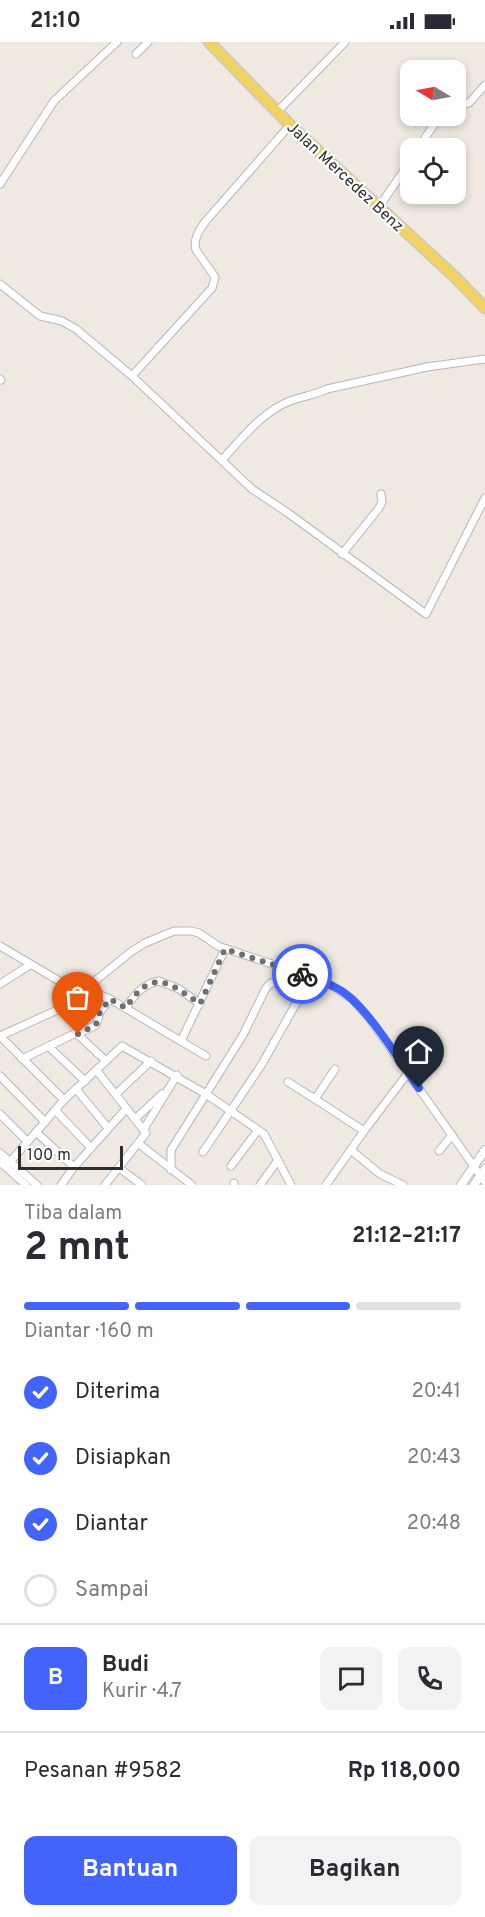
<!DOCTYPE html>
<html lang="id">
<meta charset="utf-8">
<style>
:root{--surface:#fff;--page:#f2f2f3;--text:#2b2b33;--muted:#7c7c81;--line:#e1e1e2;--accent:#4264fb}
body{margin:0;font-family:Overpass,sans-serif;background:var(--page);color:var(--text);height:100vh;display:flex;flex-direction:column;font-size:22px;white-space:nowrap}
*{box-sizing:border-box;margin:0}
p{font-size:20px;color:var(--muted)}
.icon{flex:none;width:33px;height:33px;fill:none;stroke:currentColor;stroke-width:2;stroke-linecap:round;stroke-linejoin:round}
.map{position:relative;height:1143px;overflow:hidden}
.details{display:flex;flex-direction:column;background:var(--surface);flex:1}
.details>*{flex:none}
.needle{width:39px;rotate:280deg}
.buttons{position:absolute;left:400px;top:18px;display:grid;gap:12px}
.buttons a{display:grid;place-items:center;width:66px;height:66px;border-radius:12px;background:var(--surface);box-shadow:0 3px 9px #0003;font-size:30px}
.scale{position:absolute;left:18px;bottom:15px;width:105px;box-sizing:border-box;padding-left:6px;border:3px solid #2e2e2e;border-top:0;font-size:16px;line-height:21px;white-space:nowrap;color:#2e2e2e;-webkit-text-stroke:4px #fff;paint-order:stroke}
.pin{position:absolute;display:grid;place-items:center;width:51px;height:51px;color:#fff;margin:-62px -26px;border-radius:50% 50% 50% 0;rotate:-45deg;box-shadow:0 0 6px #0007}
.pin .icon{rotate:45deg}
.courier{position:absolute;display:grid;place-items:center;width:60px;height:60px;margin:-30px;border:4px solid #4264fb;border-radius:50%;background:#fff;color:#222;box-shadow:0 2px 8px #0007}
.head em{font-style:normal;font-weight:700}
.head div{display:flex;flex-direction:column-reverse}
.head{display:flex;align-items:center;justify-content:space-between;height:102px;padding:0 24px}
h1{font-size:39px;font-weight:700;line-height:45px}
.bar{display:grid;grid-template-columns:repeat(4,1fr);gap:9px 6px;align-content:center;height:72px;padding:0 24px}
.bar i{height:8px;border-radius:4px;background:var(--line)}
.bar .selected{background:var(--accent)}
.bar p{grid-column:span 4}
.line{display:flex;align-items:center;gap:15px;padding:0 24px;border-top:2px solid var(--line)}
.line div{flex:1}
.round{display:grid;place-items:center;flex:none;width:63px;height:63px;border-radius:12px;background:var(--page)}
ol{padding:0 24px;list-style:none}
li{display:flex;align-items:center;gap:18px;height:66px}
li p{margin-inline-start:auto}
li .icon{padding:6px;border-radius:50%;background:var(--accent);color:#fff;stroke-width:4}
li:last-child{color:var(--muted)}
li i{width:33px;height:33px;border:3px solid var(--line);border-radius:50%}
.action{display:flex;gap:12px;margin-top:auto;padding:12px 24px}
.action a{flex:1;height:69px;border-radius:12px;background:var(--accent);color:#fff;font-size:24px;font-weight:700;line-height:69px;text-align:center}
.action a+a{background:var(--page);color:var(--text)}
.status{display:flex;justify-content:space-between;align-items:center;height:42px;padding:0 30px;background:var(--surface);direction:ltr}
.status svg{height:16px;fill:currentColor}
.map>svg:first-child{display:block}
</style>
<div class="status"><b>21:10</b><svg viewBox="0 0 49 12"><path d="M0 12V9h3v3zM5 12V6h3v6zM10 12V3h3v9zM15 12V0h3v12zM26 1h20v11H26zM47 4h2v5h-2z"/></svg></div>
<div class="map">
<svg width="485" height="1143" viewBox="0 0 485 1143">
<rect width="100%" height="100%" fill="#efe9e1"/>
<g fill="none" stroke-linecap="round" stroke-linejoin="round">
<defs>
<g id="minor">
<path d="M 136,12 L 148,0"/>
<path d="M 456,63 L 469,61 L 485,43"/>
<path d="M 277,70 L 345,0"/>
<path d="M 418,106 L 440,74"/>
<path d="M 0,142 L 54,59 L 117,0"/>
<path d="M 379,165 L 411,118"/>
<path d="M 0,242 L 40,274 L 62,279 L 76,287 L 132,334 L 252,447 L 288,471 L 426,572 L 485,456"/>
<path d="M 132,334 L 212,246 L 215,235 L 196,208 C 193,197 199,189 205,180 L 290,83"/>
<path d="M 0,337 L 1,338"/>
<path d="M 222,418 C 241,397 263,369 290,359 C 303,354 315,353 327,347 L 427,325 L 485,317"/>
<path d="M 342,512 L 379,466 L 382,460 L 381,452"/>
<path d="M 0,904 L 61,940 L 74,945 L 81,945 L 95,939 L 132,909 L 145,901 L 174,889 L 191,889 L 199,891 L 218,904 L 326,940 L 352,957 L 369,976 L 485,1140"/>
<path d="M 0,942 L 30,923"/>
<path d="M 126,966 C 134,953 143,942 159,939 L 179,947 L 200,962"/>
<path d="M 78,992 L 96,983 L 100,970 L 110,957"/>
<path d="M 0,994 L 88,954 L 100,953 L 110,957 L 206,1014"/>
<path d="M 0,994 L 64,1058"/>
<path d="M 181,999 L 225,907"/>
<path d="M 48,1004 L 85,1039"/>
<path d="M 22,1017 L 76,991 L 106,1019"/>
<path d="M 97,1029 L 146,1091 L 105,1143"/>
<path d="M 0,1034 L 45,1080"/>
<path d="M 288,1040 L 315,1057 L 335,1027"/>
<path d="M 76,1047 L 108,1086"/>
<path d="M 116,1052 L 151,1019"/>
<path d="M 315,1057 L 364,1089"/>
<path d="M 55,1068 L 91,1106"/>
<path d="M 0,1072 L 27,1099"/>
<path d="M 135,1077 L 162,1052"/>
<path d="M 144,1087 L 177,1033"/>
<path d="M 36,1090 L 74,1125"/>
<path d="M 139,1102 L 192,1143"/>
<path d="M 351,1108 L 380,1132 L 403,1143"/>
<path d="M 439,1109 L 452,1093"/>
<path d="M 0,1111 L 37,1143"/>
<path d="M 0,1120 L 26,1143"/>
<path d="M 10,1120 L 64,1058 L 122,1004 L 206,1052 L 264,1092 L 291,1143"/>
<path d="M 231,1124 L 258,1088"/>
<path d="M 119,1126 L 142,1143"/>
<path d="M 171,1128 L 171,1108 L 243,993 L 266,946 L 271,941 L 282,941 L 299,952 L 298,958 L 262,1022 L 203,1110"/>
<path d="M 61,1143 L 74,1125 L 126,1067"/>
<path d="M 234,1143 L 234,1141"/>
<path d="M 260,1143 L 278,1118"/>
<path d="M 326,1143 L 364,1089 L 408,1031"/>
</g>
<g id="tertiary">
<path d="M 461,1143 L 485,1108"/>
<path d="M 474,1143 L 485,1127"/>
</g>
<path id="primary" d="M 209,0 L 290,83 L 455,235 L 485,266"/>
</defs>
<use href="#minor" stroke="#b4b7c1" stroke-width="9"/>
<use href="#tertiary" stroke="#b4b7c1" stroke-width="10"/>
<use href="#primary" stroke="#c9c9c9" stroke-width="13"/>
<use href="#minor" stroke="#fff" stroke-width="7"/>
<use href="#tertiary" stroke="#fff" stroke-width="8"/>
<use href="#primary" stroke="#f2d163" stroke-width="10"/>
</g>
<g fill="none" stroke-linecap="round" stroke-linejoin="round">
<path stroke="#726f6d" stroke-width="6" stroke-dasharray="0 10.8" d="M 78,992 L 96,983 L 100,970 L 110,957 L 126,966 C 152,925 168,940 200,962 L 225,907 L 302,932"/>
<path stroke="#4264fb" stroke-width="8" d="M 302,932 C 315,936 328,941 340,948 C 368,965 399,1019 419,1046"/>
</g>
<g text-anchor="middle" stroke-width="4.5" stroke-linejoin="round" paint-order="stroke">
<g font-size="16" fill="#2e2e2e" stroke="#fff">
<text transform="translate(346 134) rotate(43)" y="6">Jalan Mercedez Benz</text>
</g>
</g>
</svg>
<div class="buttons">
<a><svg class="needle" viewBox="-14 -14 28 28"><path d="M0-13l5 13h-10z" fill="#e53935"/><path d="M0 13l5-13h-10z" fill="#7c7c81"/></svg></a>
<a><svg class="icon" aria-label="locate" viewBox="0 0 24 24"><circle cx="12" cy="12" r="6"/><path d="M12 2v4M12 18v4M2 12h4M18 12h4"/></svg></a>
</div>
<div class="scale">100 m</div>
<div class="pin" style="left:78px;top:992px;background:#ea580c"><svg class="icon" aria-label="bag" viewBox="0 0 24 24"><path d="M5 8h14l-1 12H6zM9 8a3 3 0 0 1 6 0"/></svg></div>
<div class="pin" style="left:419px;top:1046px;background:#1f2937"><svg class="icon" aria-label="home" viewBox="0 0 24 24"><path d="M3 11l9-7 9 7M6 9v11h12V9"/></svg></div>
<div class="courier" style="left:302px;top:932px"><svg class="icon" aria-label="bike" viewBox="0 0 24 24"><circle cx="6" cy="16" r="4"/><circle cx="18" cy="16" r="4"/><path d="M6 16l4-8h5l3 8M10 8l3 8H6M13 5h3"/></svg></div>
</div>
<section class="details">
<div class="head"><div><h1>2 mnt</h1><p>Tiba dalam</p></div><em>21:12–21:17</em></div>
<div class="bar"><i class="selected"></i><i class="selected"></i><i class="selected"></i><i></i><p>Diantar · 160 m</p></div>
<ol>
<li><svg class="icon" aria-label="check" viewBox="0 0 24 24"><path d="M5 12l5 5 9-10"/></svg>Diterima<p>20:41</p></li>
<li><svg class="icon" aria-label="check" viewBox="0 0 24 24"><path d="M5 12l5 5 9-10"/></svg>Disiapkan<p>20:43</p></li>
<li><svg class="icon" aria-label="check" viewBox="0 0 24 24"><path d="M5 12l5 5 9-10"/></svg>Diantar<p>20:48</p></li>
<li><i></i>Sampai</li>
</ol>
<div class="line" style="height:108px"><b class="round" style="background:var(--accent);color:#fff">B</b><div><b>Budi</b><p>Kurir · 4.7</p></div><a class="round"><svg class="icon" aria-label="chat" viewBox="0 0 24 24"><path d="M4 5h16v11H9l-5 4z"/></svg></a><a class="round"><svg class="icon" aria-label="phone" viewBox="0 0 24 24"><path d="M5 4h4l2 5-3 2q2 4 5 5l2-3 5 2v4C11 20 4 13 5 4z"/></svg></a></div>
<div class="line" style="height:78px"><div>Pesanan #9582</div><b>Rp 118,000</b></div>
<div class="action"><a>Bantuan</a><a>Bagikan</a></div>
</section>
